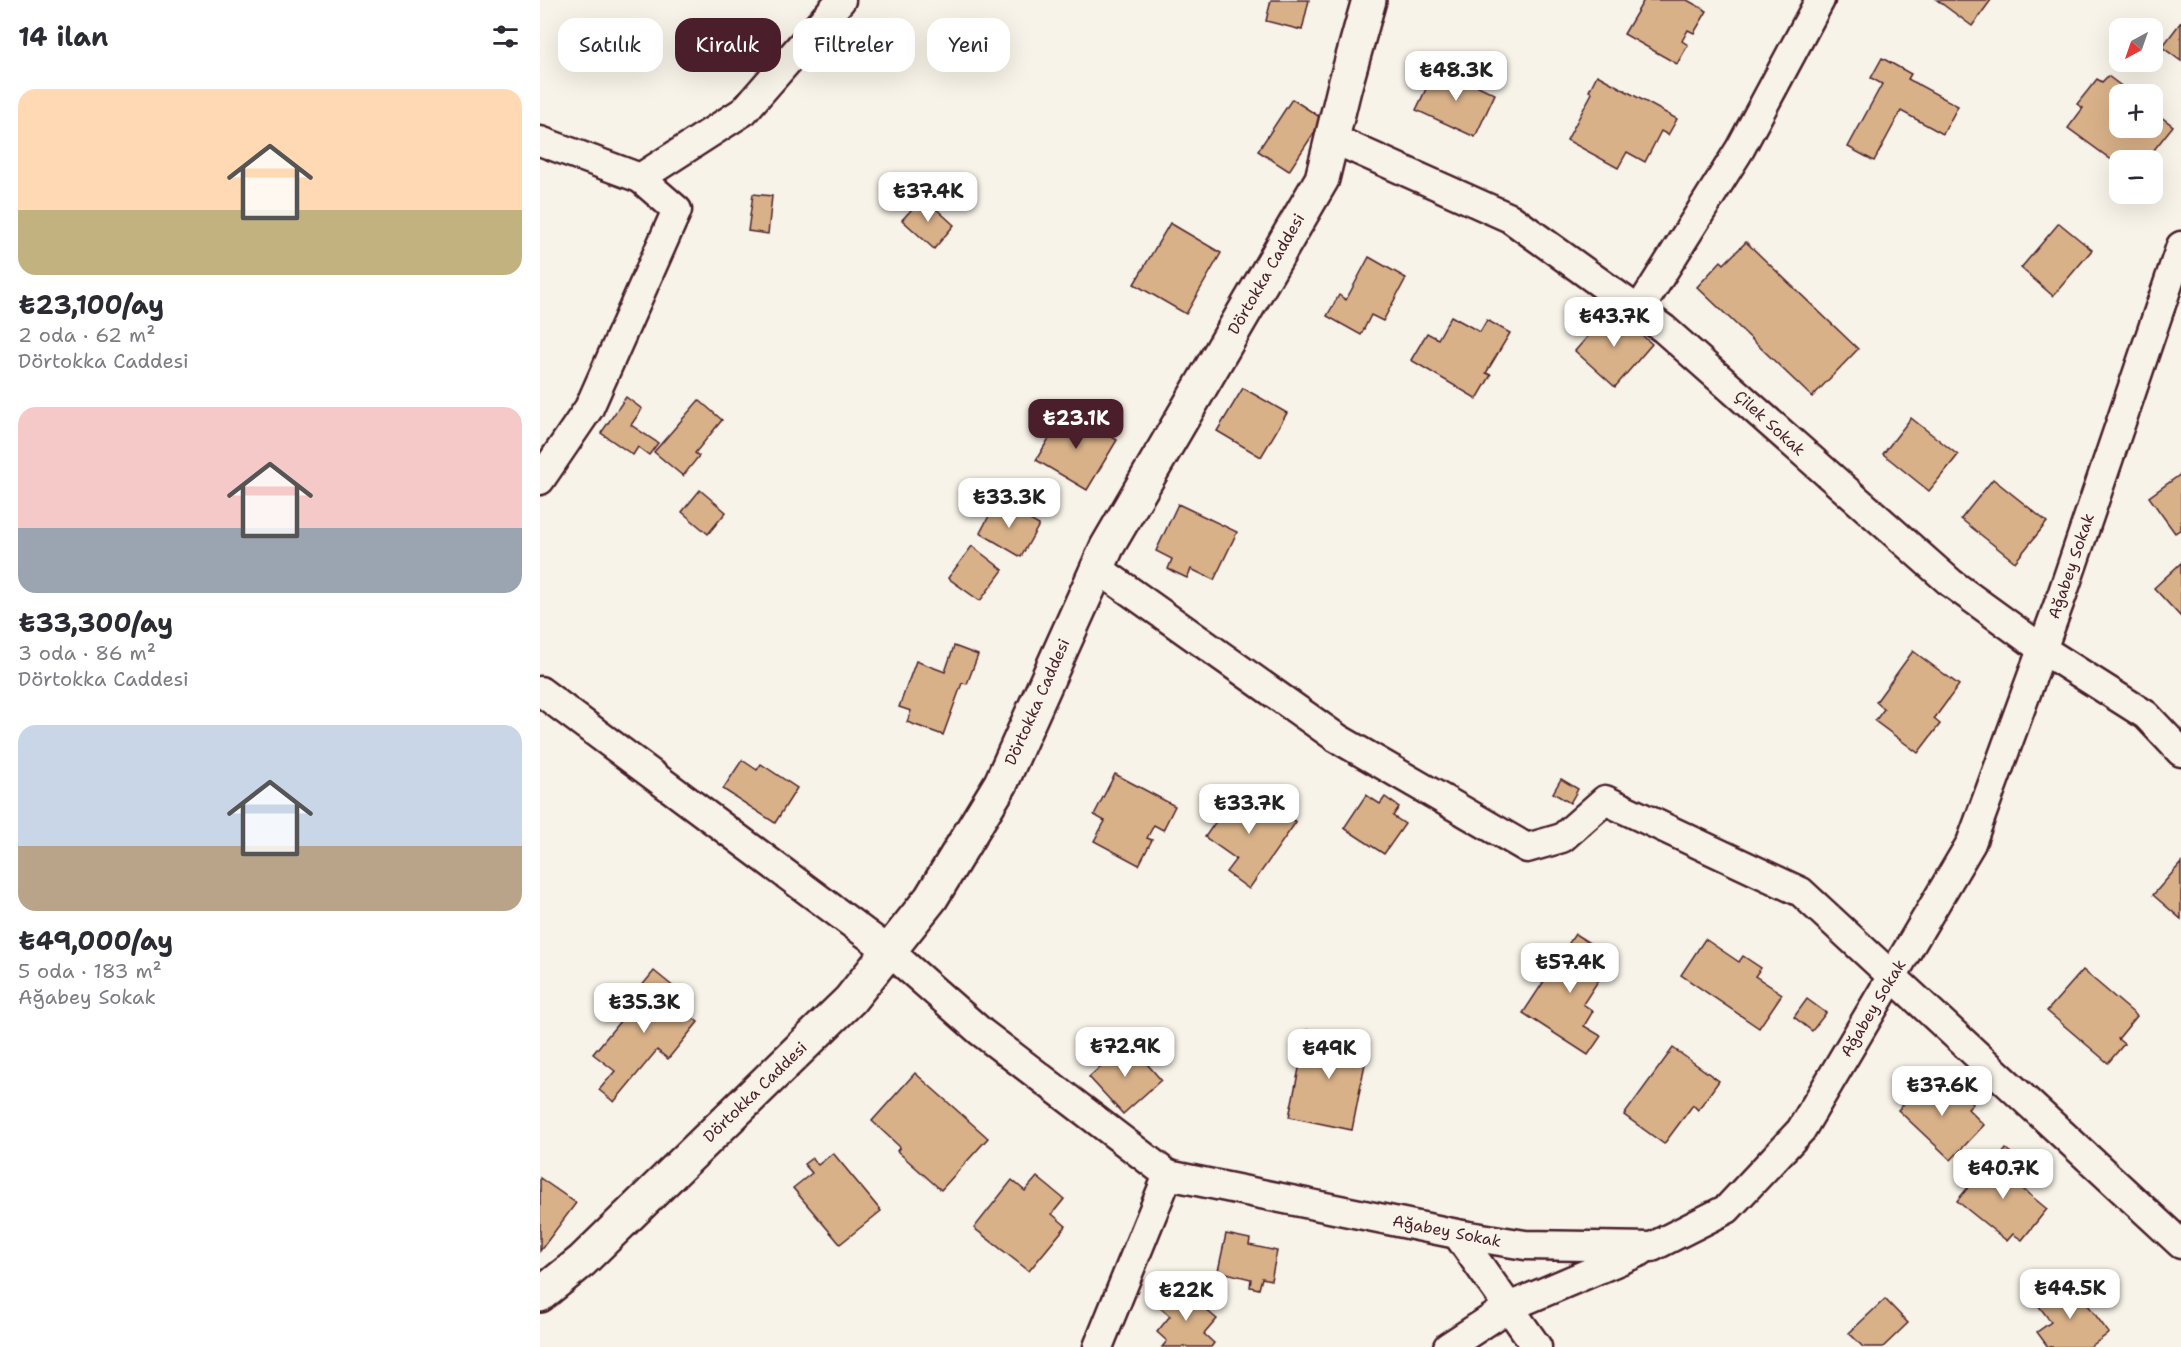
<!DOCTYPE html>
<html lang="tr">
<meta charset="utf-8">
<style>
:root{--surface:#fff;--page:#f2f2f3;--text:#2b2b33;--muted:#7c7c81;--accent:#4a1f2b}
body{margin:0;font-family:"Shantell Sans",sans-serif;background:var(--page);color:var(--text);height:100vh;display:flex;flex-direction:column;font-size:22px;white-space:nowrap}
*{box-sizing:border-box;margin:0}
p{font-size:20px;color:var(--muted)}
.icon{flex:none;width:33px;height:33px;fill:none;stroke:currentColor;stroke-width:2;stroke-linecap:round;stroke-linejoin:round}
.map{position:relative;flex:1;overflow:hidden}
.side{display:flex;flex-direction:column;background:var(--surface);width:540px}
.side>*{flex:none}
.guide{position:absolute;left:18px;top:18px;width:570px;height:54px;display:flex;gap:12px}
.needle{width:39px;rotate:220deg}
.buttons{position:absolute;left:1569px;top:18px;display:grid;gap:12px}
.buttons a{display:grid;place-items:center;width:54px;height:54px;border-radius:12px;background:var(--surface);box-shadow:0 6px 24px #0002;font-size:30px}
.price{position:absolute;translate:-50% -51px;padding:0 14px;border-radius:12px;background:#fff;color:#222;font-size:20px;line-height:39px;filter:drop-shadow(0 2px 3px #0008)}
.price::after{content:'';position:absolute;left:50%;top:36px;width:18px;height:14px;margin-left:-9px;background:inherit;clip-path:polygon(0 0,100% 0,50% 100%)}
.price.selected{background:var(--accent);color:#fff}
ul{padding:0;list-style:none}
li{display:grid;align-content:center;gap:12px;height:318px;padding:0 18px}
li span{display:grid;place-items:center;height:186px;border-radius:18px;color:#555}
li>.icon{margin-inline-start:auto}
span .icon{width:108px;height:108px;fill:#fffc;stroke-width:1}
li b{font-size:26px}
h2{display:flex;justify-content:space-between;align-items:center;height:72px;padding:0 18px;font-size:26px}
.chip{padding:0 21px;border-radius:18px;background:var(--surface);box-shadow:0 6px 24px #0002;font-size:21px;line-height:54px}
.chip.selected{background:var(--accent);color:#fff}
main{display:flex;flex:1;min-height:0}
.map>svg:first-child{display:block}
</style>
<main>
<section class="side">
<h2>14 ilan<svg class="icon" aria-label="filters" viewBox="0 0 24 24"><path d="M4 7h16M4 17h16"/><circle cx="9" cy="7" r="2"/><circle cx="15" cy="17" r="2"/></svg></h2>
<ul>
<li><span style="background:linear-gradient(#ffd9b3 65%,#c2b280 0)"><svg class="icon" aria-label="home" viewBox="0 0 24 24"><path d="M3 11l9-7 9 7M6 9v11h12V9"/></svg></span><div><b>₺23,100/ay</b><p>2 oda · 62 m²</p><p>Dörtokka Caddesi</p></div></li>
<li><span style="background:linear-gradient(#f6c9c9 65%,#9aa5b1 0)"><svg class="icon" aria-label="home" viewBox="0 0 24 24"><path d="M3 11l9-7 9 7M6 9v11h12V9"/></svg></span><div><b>₺33,300/ay</b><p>3 oda · 86 m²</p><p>Dörtokka Caddesi</p></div></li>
<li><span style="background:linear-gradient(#c9d6e8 65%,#b9a48a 0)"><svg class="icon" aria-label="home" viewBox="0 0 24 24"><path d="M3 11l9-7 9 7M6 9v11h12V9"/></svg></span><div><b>₺49,000/ay</b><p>5 oda · 183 m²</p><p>Ağabey Sokak</p></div></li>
</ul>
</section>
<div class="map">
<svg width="1641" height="1347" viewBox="0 0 1641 1347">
<rect width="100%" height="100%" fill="#f7f3e8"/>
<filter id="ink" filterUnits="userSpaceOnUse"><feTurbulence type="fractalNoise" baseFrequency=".0167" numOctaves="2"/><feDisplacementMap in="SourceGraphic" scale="12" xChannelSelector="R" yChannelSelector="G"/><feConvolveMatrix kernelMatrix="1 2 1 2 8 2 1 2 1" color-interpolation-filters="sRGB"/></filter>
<g filter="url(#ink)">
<!-- building -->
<g fill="#d8b189" stroke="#4a1f2b" stroke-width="1.5">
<polygon points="731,0 769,0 762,30 726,21"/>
<polygon points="1104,0 1147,0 1167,11 1154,33 1148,30 1142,41 1148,45 1137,64 1084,34"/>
<polygon points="1397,0 1451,0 1432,26"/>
<polygon points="1641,22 1641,61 1622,47"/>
<polygon points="1342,58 1371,74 1368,79 1418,106 1403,134 1361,111 1334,161 1308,147 1342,84 1331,78"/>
<polygon points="897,66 955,94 935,137 876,110"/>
<polygon points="1057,75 1137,119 1128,135 1121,131 1105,162 1087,152 1078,168 1027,140 1052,93 1049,91"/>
<polygon points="1568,76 1592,94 1580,94 1580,128 1612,128 1612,110 1633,126 1606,160 1580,160 1580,166 1528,128 1543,108 1537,104 1557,79 1562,82"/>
<polygon points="752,99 783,119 749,171 718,151"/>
<polygon points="213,194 232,196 228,234 208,231"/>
<polygon points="383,197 414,225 394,249 362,220"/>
<polygon points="630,223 681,253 646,314 594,284"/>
<polygon points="1519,223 1552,250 1513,296 1481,268"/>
<polygon points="1206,242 1318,349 1272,397 1157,287 1181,261 1184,264"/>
<polygon points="829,257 866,278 843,321 831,315 821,335 787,316 799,295 806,300"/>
<polygon points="1072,309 1112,344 1075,387 1035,351"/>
<polygon points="911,316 940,332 947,320 970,333 946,373 951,375 937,399 871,360 887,333 898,339"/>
<polygon points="703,388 747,413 721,457 677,431"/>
<polygon points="86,397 102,409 91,425 118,443 109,455 98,447 93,455 61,433"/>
<polygon points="159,400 182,420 155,453 159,456 143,476 114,452"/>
<polygon points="526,410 577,440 547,490 496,460"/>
<polygon points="1371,418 1418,455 1389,491 1343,454"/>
<polygon points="1641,474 1641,529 1635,533 1609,497"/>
<polygon points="1453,479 1507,522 1475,562 1421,519"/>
<polygon points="160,490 186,512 168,534 142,512"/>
<polygon points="457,501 499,525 481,557 440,533"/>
<polygon points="638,504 697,532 674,580 651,569 647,578 628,569 632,559 616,551"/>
<polygon points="432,546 463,570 440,601 408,578"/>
<polygon points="1641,563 1641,617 1614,588"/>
<polygon points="414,646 438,655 427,684 422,683 403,735 367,722 371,711 359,707 376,661 405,672"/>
<polygon points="1373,651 1419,685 1394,719 1400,724 1378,753 1335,721 1344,709 1336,702"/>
<polygon points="202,760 217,770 221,764 257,788 235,823 183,789"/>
<polygon points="575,774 635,806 623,830 614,825 607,838 612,840 599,865 554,841 565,821 554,815"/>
<polygon points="1021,779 1038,789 1030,803 1013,793"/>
<polygon points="701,785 716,796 711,803 725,812 730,804 756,822 709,889 686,872 696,859 665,837"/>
<polygon points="826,795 840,804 845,797 859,807 853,816 865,824 844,854 804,828"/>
<polygon points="1641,863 1641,919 1613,895"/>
<polygon points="1035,934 1073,958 1043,1004 1053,1011 1044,1026 1061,1036 1048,1055 983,1013"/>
<polygon points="1165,939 1199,962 1203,956 1221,968 1215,976 1242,994 1219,1028 1141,975"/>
<polygon points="1543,970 1597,1016 1578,1039 1584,1044 1568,1063 1507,1011"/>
<polygon points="114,971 135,988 127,997 158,1022 128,1059 117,1050 74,1102 59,1090 75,1071 53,1054 95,1003 91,999"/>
<polygon points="1267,999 1286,1013 1272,1031 1254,1017"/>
<polygon points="767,1030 829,1043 812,1130 749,1117"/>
<polygon points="588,1042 621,1080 583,1114 549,1077"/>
<polygon points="1133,1048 1179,1081 1158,1110 1153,1105 1124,1144 1084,1115"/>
<polygon points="375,1073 448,1138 401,1190 357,1151 360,1147 332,1121"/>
<polygon points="1390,1078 1406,1093 1414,1085 1433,1104 1428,1109 1444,1125 1411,1160 1358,1110"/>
<polygon points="1466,1149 1486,1165 1473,1181 1507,1209 1482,1240 1473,1234 1467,1241 1417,1201 1439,1174 1444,1177"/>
<polygon points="293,1153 341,1211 300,1244 253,1188 272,1173 264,1164 272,1158 278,1165"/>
<polygon points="497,1177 524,1199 512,1214 526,1226 489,1271 434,1228 472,1180 485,1191"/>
<polygon points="0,1178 36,1203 0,1251"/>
<polygon points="686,1234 710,1239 709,1245 737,1251 731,1280 722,1278 719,1289 710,1287 711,1279 678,1271"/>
<polygon points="1530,1281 1569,1333 1550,1347 1508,1347 1497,1332 1511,1322 1498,1305"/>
<polygon points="638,1286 677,1319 664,1334 674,1343 671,1347 622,1347 627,1341 617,1332 630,1316 619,1307"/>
<polygon points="1345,1299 1368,1323 1343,1347 1323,1347 1309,1333"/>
</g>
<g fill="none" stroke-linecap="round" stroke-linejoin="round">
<!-- minor casing -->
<g stroke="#4a1f2b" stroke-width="33">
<g id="minor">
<polyline points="791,138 970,218 1124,329 1411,583 1502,649 1606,715 1641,752"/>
<polyline points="0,141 100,178 204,111 301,0"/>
<polyline points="1099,310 1200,149 1280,0"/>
<polyline points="0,480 49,408 137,210 100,178"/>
<polyline points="557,568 797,738 987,848 1022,838 1065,800 1261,892 1641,1244"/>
<polyline points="0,691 349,951 441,1032 628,1175 558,1347"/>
<polyline points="628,1175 917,1234 985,1245 1112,1247 1187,1209 1261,1130 1431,843 1522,595 1641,246"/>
<polyline points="917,1234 997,1347"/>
<polyline points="908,1347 969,1307 1101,1251"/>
</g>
</g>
<!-- tertiary casing -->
<g stroke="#4a1f2b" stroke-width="38">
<polyline id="tertiary" points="0,1295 42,1261 310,1000 391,898 461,783 567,547 782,179 804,89 829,0"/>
</g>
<!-- minor -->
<use href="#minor" stroke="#f7f3e8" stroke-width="28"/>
<!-- tertiary -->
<use href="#tertiary" stroke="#f7f3e8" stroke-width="33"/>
</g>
</g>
<g text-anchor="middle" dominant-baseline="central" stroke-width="4.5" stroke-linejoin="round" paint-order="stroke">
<!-- street labels -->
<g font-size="16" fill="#4a1f2b" stroke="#f7f3e8">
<text transform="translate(726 274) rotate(-60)">Dörtokka Caddesi</text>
<text transform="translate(1230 423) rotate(42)">Çilek Sokak</text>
<text transform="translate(1531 566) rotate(-71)">Ağabey Sokak</text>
<text transform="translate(497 702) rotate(-66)">Dörtokka Caddesi</text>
<text transform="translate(1333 1008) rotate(-59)">Ağabey Sokak</text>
<text transform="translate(215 1092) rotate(-44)">Dörtokka Caddesi</text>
<text transform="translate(907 1231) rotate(11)">Ağabey Sokak</text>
</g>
</g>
</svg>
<div class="buttons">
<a><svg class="needle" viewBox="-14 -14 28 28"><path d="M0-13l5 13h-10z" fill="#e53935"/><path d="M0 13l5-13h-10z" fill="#7c7c81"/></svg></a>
<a>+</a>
<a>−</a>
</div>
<b class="price" style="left:916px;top:102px">₺48.3K</b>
<b class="price" style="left:388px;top:223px">₺37.4K</b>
<b class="price" style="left:1074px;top:348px">₺43.7K</b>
<b class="price selected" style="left:536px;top:450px">₺23.1K</b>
<b class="price" style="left:469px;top:529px">₺33.3K</b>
<b class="price" style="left:709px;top:835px">₺33.7K</b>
<b class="price" style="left:1030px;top:994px">₺57.4K</b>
<b class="price" style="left:104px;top:1034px">₺35.3K</b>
<b class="price" style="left:585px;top:1078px">₺72.9K</b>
<b class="price" style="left:789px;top:1080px">₺49K</b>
<b class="price" style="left:1402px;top:1117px">₺37.6K</b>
<b class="price" style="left:1463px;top:1200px">₺40.7K</b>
<b class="price" style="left:1530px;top:1320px">₺44.5K</b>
<b class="price" style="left:646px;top:1322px">₺22K</b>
<div class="guide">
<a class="chip">Satılık</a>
<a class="chip selected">Kiralık</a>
<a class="chip">Filtreler</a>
<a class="chip">Yeni</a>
</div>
</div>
</main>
